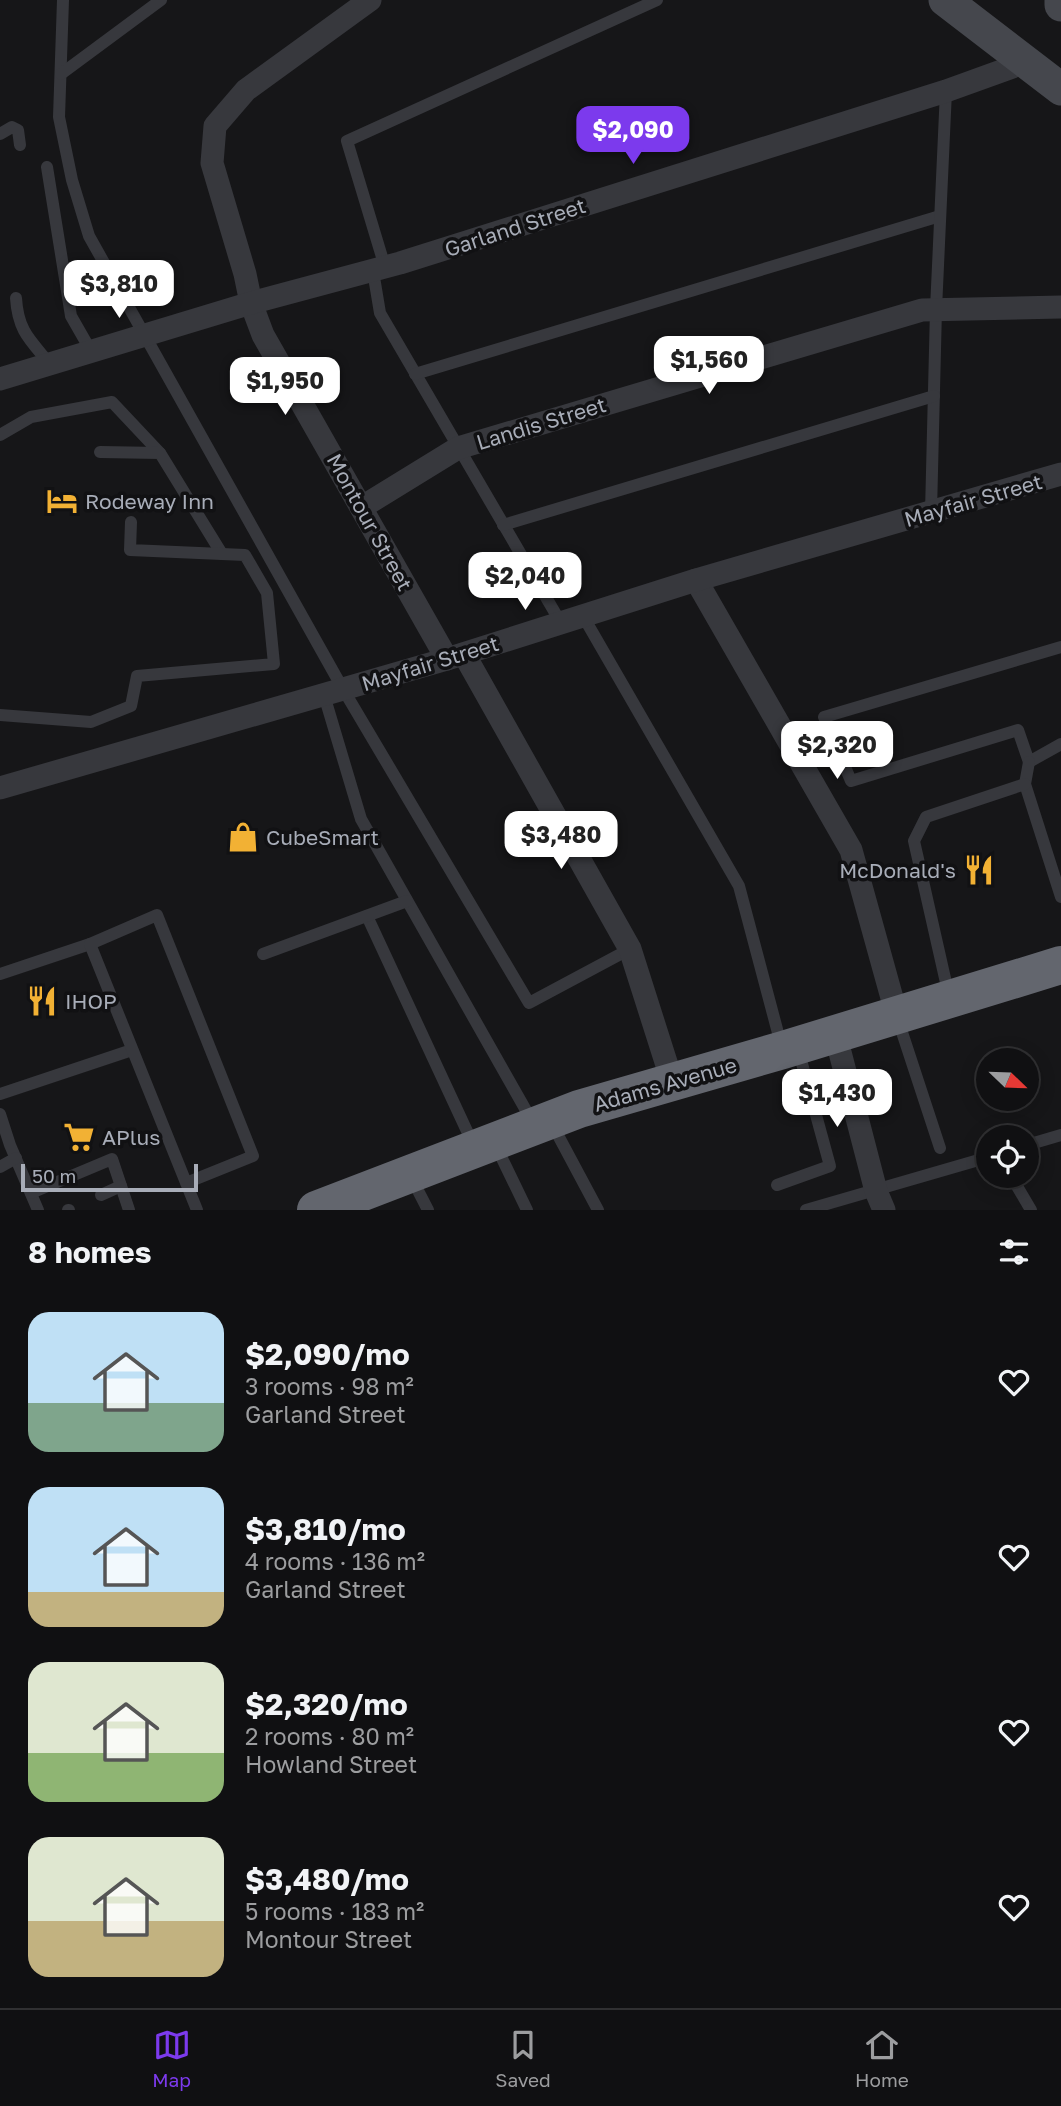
<!DOCTYPE html>
<meta charset="utf-8">
<style>
:root{--surface:#101012;--page:#1e1e20;--text:#f1f3f6;--muted:#9c9d9f;--line:#303032;--accent:#7c3aed}
body{margin:0;font-family:"Golos Text",sans-serif;background:var(--page);color:var(--text);height:100vh;display:flex;flex-direction:column;font-size:26px;white-space:nowrap}
*{box-sizing:border-box;margin:0}
p{font-size:23px;color:var(--muted)}
.icon{flex:none;width:38px;height:38px;fill:none;stroke:currentColor;stroke-width:2;stroke-linecap:round;stroke-linejoin:round}
.map{position:relative;height:1210px;overflow:hidden}
.side{display:flex;flex-direction:column;background:var(--surface);flex:1}
.side>*{flex:none}
.needle{width:46px;rotate:113deg}
.buttons{position:absolute;left:976px;top:1048px;display:grid;gap:14px}
.buttons a{display:grid;place-items:center;width:63px;height:63px;border-radius:50%;background:var(--surface);box-shadow:0 4px 18px #0003,0 0 0 2px var(--line);font-size:35px}
.scale{position:absolute;left:21px;bottom:18px;width:177px;box-sizing:border-box;padding-left:7px;border:4px solid #a8adb8;border-top:0;font-size:19px;line-height:24px;white-space:nowrap;color:#a8adb8;-webkit-text-stroke:5px #111113;paint-order:stroke}
.price{position:absolute;translate:-50% -60px;padding:0 16px;border-radius:14px;background:#fff;color:#222;font-size:23px;line-height:46px;filter:drop-shadow(0 2px 4px #0008)}
.price::after{content:'';position:absolute;left:50%;top:42px;width:21px;height:16px;margin-left:-10px;background:inherit;clip-path:polygon(0 0,100% 0,50% 100%)}
.price.active{background:var(--accent);color:#fff}
ul{padding:0;list-style:none}
li{display:flex;align-items:center;gap:21px;height:175px;padding:0 28px}
li span{display:grid;place-items:center;flex:none;width:196px;height:140px;border-radius:21px;color:#555}
li>.icon{margin-inline-start:auto}
span .icon{width:84px;height:84px;fill:#fffc;stroke-width:1}
li b{font-size:30px}
h2{display:flex;justify-content:space-between;align-items:center;height:84px;padding:0 28px;font-size:30px}
.tabs{display:flex;justify-content:space-around;align-items:center;height:98px;border-top:2px solid var(--line);background:var(--surface);font-size:19px;color:var(--muted)}
.tabs a{display:grid;justify-items:center;gap:4px}
.tabs .active{color:var(--accent)}
.map>svg:first-child{display:block}
</style>
<div class="map">
<svg width="1061" height="1210" viewBox="0 0 1061 1210">
<rect width="100%" height="100%" fill="#161618"/>
<g fill="none" stroke-linecap="round" stroke-linejoin="round">
<!-- lane -->
<g stroke="#37383d" stroke-width="12">
<polyline points="63,0 59,117 72,180 89,236 343,689 529,1003 630,949"/>
<polyline points="61,74 161,0"/>
<polyline points="0,134 12,127 18,130 20,145"/>
<polyline points="47,167 71,316 91,351"/>
<polyline points="385,267 347,141 657,0"/>
<polyline points="373,271 380,313 561,623"/>
<path d="M16 298C18 331 30 340 50 364"/>
<polyline points="415,374 940,216"/>
<polyline points="0,435 31,417 112,402 160,453"/>
<polyline points="100,452 160,453 222,554"/>
<polyline points="931,512 936,309 946,91"/>
<polyline points="503,525 934,396"/>
<polyline points="583,616 739,886 782,1048"/>
<polyline points="1061,647 824,717 851,781 1018,730 1029,762 1061,744"/>
<polyline points="324,695 361,819 532,1121"/>
<polyline points="0,715 91,722 131,706 137,676 274,664 267,593 245,555 130,550 131,522"/>
<polyline points="1029,762 1025,784 1061,897"/>
<polyline points="367,916 473,1144"/>
<polyline points="263,954 407,901"/>
<polyline points="0,974 90,944"/>
<polyline points="949,996 914,841 926,817 1025,784"/>
<polyline points="898,1020 940,1148"/>
<polyline points="0,1094 132,1050"/>
<polyline points="0,1114 10,1145 38,1210"/>
<polyline points="552,1124 598,1210"/>
<polyline points="495,1144 527,1210"/>
<polyline points="1027,1145 1061,1135"/>
<polyline points="0,1167 16,1158"/>
<polyline points="1011,1176 1031,1210"/>
<polyline points="411,1177 428,1210"/>
<path d="M186 1183 253 1156 157 915 90 944C126 1033 161 1121 197 1210"/>
<polyline points="777,1185 830,1166 798,1049"/>
<polyline points="31,1193 112,1159 129,1210"/>
<polyline points="101,1195 121,1186"/>
<polyline points="68,1210 69,1210"/>
<polyline points="806,1210 989,1157"/>
</g>
<!-- street -->
<g stroke="#37383d" stroke-width="23">
<polyline points="370,0 246,90 215,126 212,163 245,274 251,303 263,335 447,659"/>
<polyline points="0,379 251,303 400,263 946,91 1026,62"/>
<polyline points="362,507 458,448 922,310 1061,307"/>
<polyline points="696,580 851,850 897,1016"/>
<polyline points="464,654 630,949 672,1081"/>
<polyline points="0,788 447,659 696,580 1061,474"/>
<polyline points="835,1033 876,1191 884,1210"/>
</g>
<!-- secondary -->
<g stroke="#45474d" stroke-width="33">
<polyline points="945,0 1061,89"/>
<polyline points="1061,0 1061,5"/>
</g>
<!-- highway -->
<polyline stroke="#63666e" stroke-width="38" points="316,1210 579,1109 783,1050 1061,965"/>
</g>
<!-- icons -->
<defs>
<g id="hotel-bare" transform="scale(2.415)"><path d="M-6-4.5h1.5V1H6V5H4.5V3h-9V5H-6ZM-4 0a1.8 1.8 0 1 1 3.6 0ZM.5 0V-2.5h3Q6-2.5 6 0Z" fill="#f2b134" stroke="#111113" stroke-width="2.5" paint-order="stroke"/></g>
<g id="shop-bare" transform="scale(2.415)"><path d="M-5-2.5h2.3a2.7 3.5 0 0 1 5.4 0H5L5.5 6h-11ZM-1.5-2.5h3a1.5 2.3 0 0 0-3 0Z" fill="#f2b134" stroke="#111113" stroke-width="2.5" paint-order="stroke"/></g>
<g id="restaurant-bare" transform="scale(2.415)"><path d="M-5-6h1v4h1v-4h1v4h1v-4h1v5L-1.5 .5V6h-2V.5L-5-1ZM5-6V6H3V1.5H1.5Q1.5-4 5-6Z" fill="#f2b134" stroke="#111113" stroke-width="2.5" paint-order="stroke"/></g>
<g id="supermarket-bare" transform="scale(2.415)"><path d="M-6-5.5h2.5l.6 2H6L4.5 2H-2.5L-4.4-4H-6ZM-1.5 3.2a1.3 1.3 0 1 0 .1 0ZM3 3.2a1.3 1.3 0 1 0 .1 0Z" fill="#f2b134" stroke="#111113" stroke-width="2.5" paint-order="stroke"/></g>
</defs>
<g fill-rule="evenodd">
<use href="#hotel-bare" x="62" y="501"/>
<use href="#shop-bare" x="243" y="837"/>
<use href="#restaurant-bare" x="979" y="870"/>
<use href="#restaurant-bare" x="42" y="1001"/>
<use href="#supermarket-bare" x="79" y="1137"/>
</g>
<g text-anchor="middle" dominant-baseline="central" stroke-width="7" stroke-linejoin="round" paint-order="stroke">
<!-- street labels -->
<g font-size="21" fill="#a8adb8" stroke="#111113">
<text transform="translate(515 227) rotate(-18)">Garland Street</text>
<text transform="translate(541 423) rotate(-17)">Landis Street</text>
<text transform="translate(973 500) rotate(-16)">Mayfair Street</text>
<text transform="translate(370 522) rotate(61)">Montour Street</text>
<text transform="translate(430 663) rotate(-17)">Mayfair Street</text>
<text transform="translate(665 1084) rotate(-16)">Adams Avenue</text>
</g>
<!-- poi labels -->
<g font-size="21" fill="#a8adb8" stroke="#111113" text-anchor="start">
<text x="85" y="501">Rodeway Inn</text>
<text x="266" y="837">CubeSmart</text>
<text x="956" y="870" text-anchor="end">McDonald's</text>
<text x="65" y="1001">IHOP</text>
<text x="102" y="1137">APlus</text>
</g>
</g>
</svg>
<div class="buttons">
<a><svg class="needle" viewBox="-14 -14 28 28"><path d="M0-13l5 13h-10z" fill="#e53935"/><path d="M0 13l5-13h-10z" fill="#9c9d9f"/></svg></a>
<a><svg class="icon" aria-label="locate" viewBox="0 0 24 24"><circle cx="12" cy="12" r="6"/><path d="M12 2v4M12 18v4M2 12h4M18 12h4"/></svg></a>
</div>
<div class="scale">50 m</div>
<b class="price active" style="left:633px;top:166px">$2,090</b>
<b class="price" style="left:119px;top:320px">$3,810</b>
<b class="price" style="left:709px;top:396px">$1,560</b>
<b class="price" style="left:285px;top:417px">$1,950</b>
<b class="price" style="left:525px;top:612px">$2,040</b>
<b class="price" style="left:837px;top:781px">$2,320</b>
<b class="price" style="left:561px;top:871px">$3,480</b>
<b class="price" style="left:837px;top:1129px">$1,430</b>
</div>
<section class="side">
<h2>8 homes<svg class="icon" aria-label="filters" viewBox="0 0 24 24"><path d="M4 7h16M4 17h16"/><circle cx="9" cy="7" r="2"/><circle cx="15" cy="17" r="2"/></svg></h2>
<ul>
<li><span style="background:linear-gradient(#bfe0f5 65%,#7fa58c 0)"><svg class="icon" aria-label="home" viewBox="0 0 24 24"><path d="M3 11l9-7 9 7M6 9v11h12V9"/></svg></span><div><b>$2,090/mo</b><p>3 rooms · 98 m²</p><p>Garland Street</p></div><svg class="icon" aria-label="heart" viewBox="0 0 24 24"><path d="M12 20l-8-8c-3-5 5-10 8-4 3-6 11-1 8 4z"/></svg></li>
<li><span style="background:linear-gradient(#bfe0f5 75%,#c2b280 0)"><svg class="icon" aria-label="home" viewBox="0 0 24 24"><path d="M3 11l9-7 9 7M6 9v11h12V9"/></svg></span><div><b>$3,810/mo</b><p>4 rooms · 136 m²</p><p>Garland Street</p></div><svg class="icon" aria-label="heart" viewBox="0 0 24 24"><path d="M12 20l-8-8c-3-5 5-10 8-4 3-6 11-1 8 4z"/></svg></li>
<li><span style="background:linear-gradient(#dfe7d0 65%,#8fb573 0)"><svg class="icon" aria-label="home" viewBox="0 0 24 24"><path d="M3 11l9-7 9 7M6 9v11h12V9"/></svg></span><div><b>$2,320/mo</b><p>2 rooms · 80 m²</p><p>Howland Street</p></div><svg class="icon" aria-label="heart" viewBox="0 0 24 24"><path d="M12 20l-8-8c-3-5 5-10 8-4 3-6 11-1 8 4z"/></svg></li>
<li><span style="background:linear-gradient(#dfe7d0 60%,#c2b280 0)"><svg class="icon" aria-label="home" viewBox="0 0 24 24"><path d="M3 11l9-7 9 7M6 9v11h12V9"/></svg></span><div><b>$3,480/mo</b><p>5 rooms · 183 m²</p><p>Montour Street</p></div><svg class="icon" aria-label="heart" viewBox="0 0 24 24"><path d="M12 20l-8-8c-3-5 5-10 8-4 3-6 11-1 8 4z"/></svg></li>
</ul>
</section>
<nav class="tabs">
<a class="active"><svg class="icon" aria-label="map" viewBox="0 0 24 24"><path d="M3 6l6-2 6 2 6-2v14l-6 2-6-2-6 2zM9 4v14M15 6v14"/></svg>Map</a>
<a><svg class="icon" aria-label="saved" viewBox="0 0 24 24"><path d="M7 4h10v16l-5-4-5 4z"/></svg>Saved</a>
<a><svg class="icon" aria-label="home" viewBox="0 0 24 24"><path d="M3 11l9-7 9 7M6 9v11h12V9"/></svg>Home</a>
</nav>
